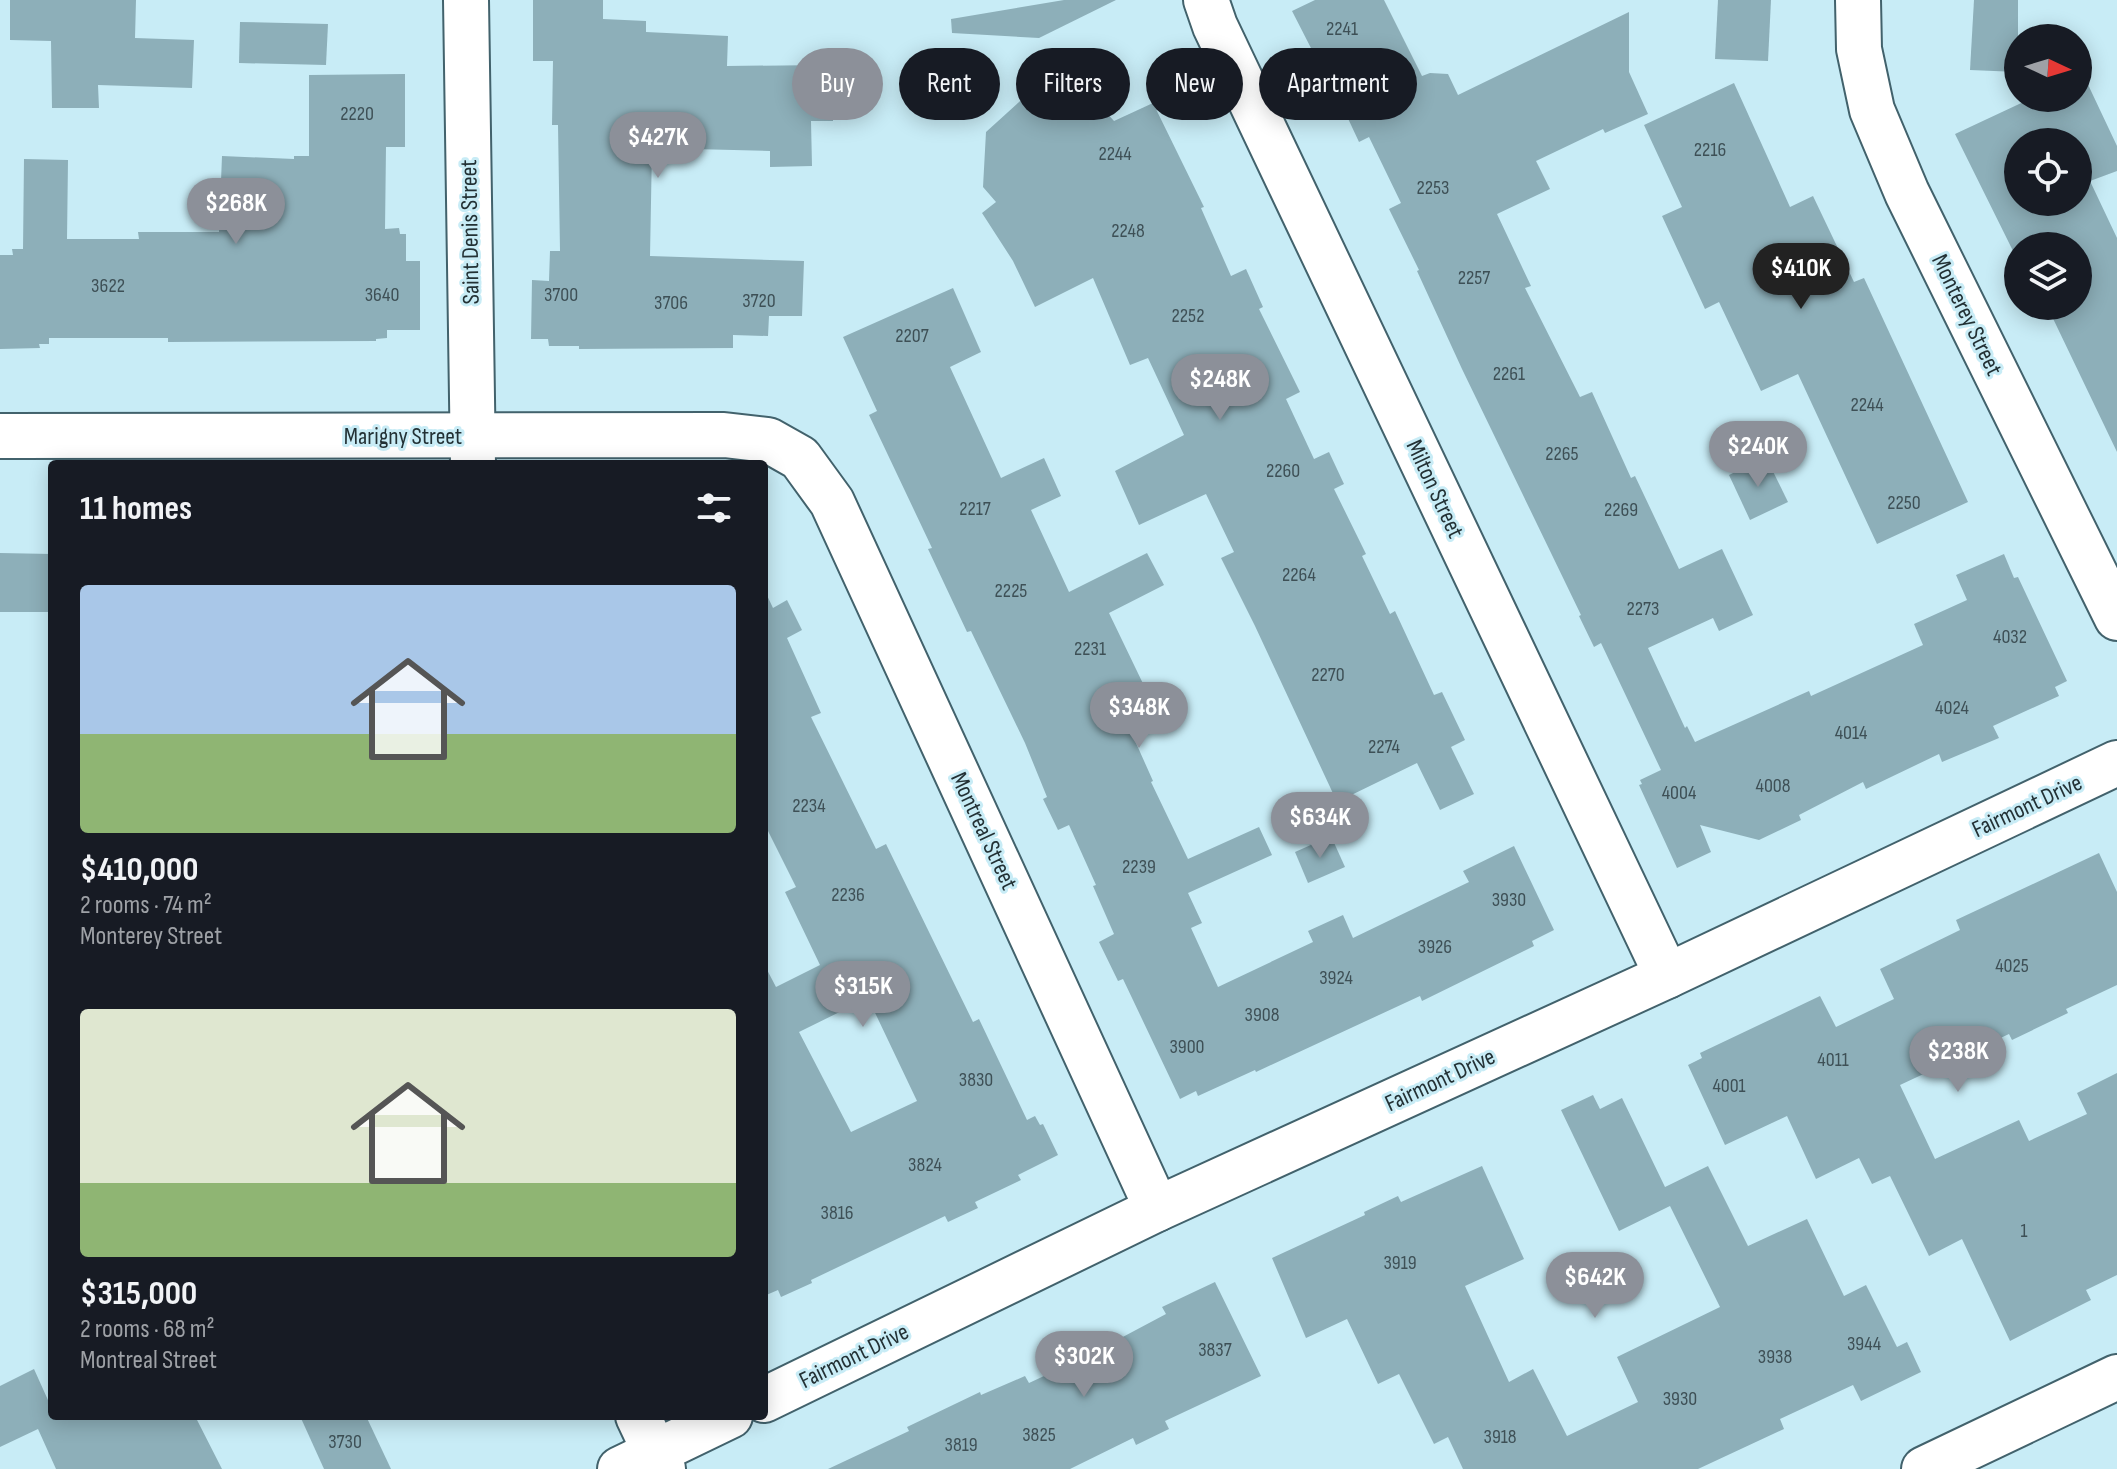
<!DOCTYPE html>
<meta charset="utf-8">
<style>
:root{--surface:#171b24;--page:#20242c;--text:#f1f3f6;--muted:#9ea1a6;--accent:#8c9099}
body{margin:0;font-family:"Sofia Sans Condensed",sans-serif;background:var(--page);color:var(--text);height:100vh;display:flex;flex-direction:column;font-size:30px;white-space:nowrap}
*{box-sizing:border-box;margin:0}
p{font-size:26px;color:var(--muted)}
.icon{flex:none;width:44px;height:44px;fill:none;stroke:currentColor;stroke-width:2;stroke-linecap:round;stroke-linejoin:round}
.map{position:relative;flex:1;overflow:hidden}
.side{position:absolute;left:48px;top:460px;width:720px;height:960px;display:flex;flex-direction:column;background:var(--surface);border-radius:8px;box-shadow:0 4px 20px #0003}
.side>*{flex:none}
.top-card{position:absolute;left:792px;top:48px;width:760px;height:72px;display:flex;gap:16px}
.needle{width:52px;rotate:94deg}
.tools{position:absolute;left:2004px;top:24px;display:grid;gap:16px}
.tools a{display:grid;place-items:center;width:88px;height:88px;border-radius:50%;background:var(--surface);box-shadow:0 4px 20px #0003;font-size:40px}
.price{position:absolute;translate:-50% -68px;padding:0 18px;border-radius:28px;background:var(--accent);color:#fff;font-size:26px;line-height:52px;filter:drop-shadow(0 2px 4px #0008)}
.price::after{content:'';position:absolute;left:50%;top:48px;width:24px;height:18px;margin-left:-12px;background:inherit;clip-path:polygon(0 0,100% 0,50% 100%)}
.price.current{background:#222;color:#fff}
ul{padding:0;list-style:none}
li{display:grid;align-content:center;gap:16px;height:424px;padding:0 32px}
li span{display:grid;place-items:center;height:248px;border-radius:8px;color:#555}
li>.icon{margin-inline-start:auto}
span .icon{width:144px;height:144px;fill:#fffc;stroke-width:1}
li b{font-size:34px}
h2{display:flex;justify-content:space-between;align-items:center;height:96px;padding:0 32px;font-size:34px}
.tag{padding:0 28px;border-radius:36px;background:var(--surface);box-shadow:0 4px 20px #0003;font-size:28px;line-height:72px}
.tag.current{background:var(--accent);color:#fff}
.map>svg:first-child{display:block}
</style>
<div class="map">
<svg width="2117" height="1469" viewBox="0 0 2117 1469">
<rect width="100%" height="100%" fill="#c8ecf6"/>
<!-- building -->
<g fill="#8dafb9" fill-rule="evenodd">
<polygon points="10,0 136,0 135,38 194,40 192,88 98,85 99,108 52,108 51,41 10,40"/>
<polygon points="533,0 603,0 603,19 646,21 646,32 728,36 727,66 824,65 824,83 832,83 833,121 811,121 812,166 770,167 770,151 652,148 650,256 804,261 802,316 769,316 768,336 733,335 733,348 579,349 579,346 549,346 548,339 531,339 532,280 549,281 550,251 560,251 558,125 552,125 553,61 533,61"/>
<polygon points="1064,0 1116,0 1039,38 952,33 951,19"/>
<polygon points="1315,0 1384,0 1422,76 1430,73 1448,74 1458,95 1629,12 1629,72 1648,114 1605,133 1603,129 1536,161 1550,189 1497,214 1531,286 1525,288 1580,397 1592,392 1631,478 1635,476 1679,569 1722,549 1753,615 1719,631 1713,618 1648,648 1685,728 1687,726 1695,742 1809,691 1811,696 1923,645 1914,624 1967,600 1956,575 2004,554 2014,578 2018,577 2067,681 2055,687 2059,696 1993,726 1999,738 1942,762 1939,754 1866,789 1863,782 1799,815 1801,820 1759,840 1700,825 1711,852 1677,868 1639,785 1642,784 1640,780 1661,770 1601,643 1594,647 1579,616 1581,615 1462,369 1417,271 1419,270 1389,209 1401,203 1369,137 1359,142 1316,50 1313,52 1292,11"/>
<polygon points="1718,0 1771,0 1768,61 1715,59"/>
<polygon points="1974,0 2018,0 2018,72 1970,70"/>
<polygon points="240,22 328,24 326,65 239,63"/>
<polygon points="1062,63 1114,121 1153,103 1204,207 1201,208 1231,276 1246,269 1263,307 1259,309 1300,392 1286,399 1314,459 1329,452 1344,484 1334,489 1366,554 1362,556 1390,614 1395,611 1434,695 1442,692 1465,740 1451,747 1474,794 1440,810 1417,763 1337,802 1255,626 1221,558 1234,552 1206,494 1139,525 1115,471 1184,435 1148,358 1130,365 1093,278 1035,307 1013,261 982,213 996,202 983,187 986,132"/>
<polygon points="405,74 405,147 386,147 385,229 399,228 400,234 406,234 406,261 420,261 420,330 387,330 387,338 376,339 376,341 168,342 168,338 49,338 49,344 39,344 40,348 0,349 0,255 13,255 12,249 23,249 24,159 68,160 67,239 139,239 138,232 219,232 222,156 294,159 294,156 309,156 309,75"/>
<path d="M2083 74 2117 146V171L2090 181 2117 238V452L2047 306H2078V246L2018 245V261L1955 134 2032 98H2078V76ZM2018 142H2078V202H2018Z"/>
<polygon points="1734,83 1790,207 1813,196 1854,282 1864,278 1968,502 1877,544 1798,374 1761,391 1719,302 1705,309 1662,216 1682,207 1644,125"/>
<polygon points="953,288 981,352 950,367 1001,478 1044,458 1061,496 1031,510 1069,592 1147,553 1164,585 1109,613 1161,721 1132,734 1153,781 1151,782 1188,859 1259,827 1272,855 1188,893 1202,923 1191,928 1218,987 1313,942 1308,931 1343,915 1353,938 1469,882 1463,871 1514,846 1554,930 1532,941 1534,946 1422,1001 1420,996 1256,1072 1255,1070 1198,1096 1196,1091 1180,1099 1123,979 1118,981 1099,942 1114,934 1093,886 1096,885 1069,825 1058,830 1043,799 1047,797 1025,743 971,631 967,632 928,549 932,548 869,415 877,411 843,337"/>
<polygon points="1766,457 1788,502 1750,520 1729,475"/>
<polygon points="0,553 52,554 52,612 0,612"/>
<path d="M764 589 773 608 787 600 802 630 787 638 821 713 811 717 876 849 886 844 973 1022 979 1019 1027 1120 1035 1116 1040 1125 1043 1124 1058 1155 1018 1175 1021 1180 975 1202 978 1208 948 1222 945 1216 811 1280 812 1283 781 1297 778 1290 764 1296V964L776 987 820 965 785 892 796 887 764 823ZM868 998 917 1101 851 1132 799 1032Z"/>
<polygon points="1331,836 1345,867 1308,883 1295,852"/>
<polygon points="2099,853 2117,892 2117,985 2066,1009 2068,1013 2012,1040 2009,1034 1900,1085 1935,1159 2019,1120 2029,1141 2087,1114 2077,1093 2117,1073 2117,1275 2086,1290 2091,1300 2010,1341 1962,1239 1929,1256 1890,1176 1872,1184 1859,1158 1816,1179 1787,1116 1725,1145 1688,1065 1702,1058 1700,1053 1820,996 1836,1027 1894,999 1880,969 1960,930 1956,920"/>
<polygon points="1593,1095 1600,1109 1622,1098 1665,1187 1708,1166 1748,1246 1807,1219 1844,1296 1866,1285 1897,1347 1907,1342 1921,1372 1861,1401 1853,1385 1780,1419 1784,1429 1698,1469 1463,1469 1448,1437 1434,1444 1399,1374 1378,1384 1347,1319 1306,1338 1272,1258 1365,1215 1364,1212 1398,1196 1401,1202 1482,1166 1524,1259 1465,1286 1509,1382 1533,1369 1567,1436 1638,1402 1617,1357 1720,1307 1670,1206 1619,1231 1561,1110"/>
<polygon points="1215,1282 1261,1376 1165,1421 1169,1429 1136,1445 1133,1438 1070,1469 828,1469 909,1431 907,1427 980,1392 981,1395 1025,1376 1029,1383 1087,1356 1166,1314 1162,1307"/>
<polygon points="34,1369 52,1409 52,1416 195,1416 222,1469 56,1469 38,1429 0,1447 0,1386"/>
<polygon points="300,1416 366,1416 391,1469 324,1469"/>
</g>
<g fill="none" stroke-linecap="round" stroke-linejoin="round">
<!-- street casing -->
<g stroke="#42626c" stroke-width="48">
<g id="street">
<polyline points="466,0 473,464"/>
<polyline points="1206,0 1215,26 1667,976"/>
<polyline points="1858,0 1859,49 1872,110 1907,193 2117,618"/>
<polyline points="0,436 724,435 768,440 800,458 832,502 1157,1209"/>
<polyline points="764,1400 1157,1209 1667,976 2117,763"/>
<polyline points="638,1416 663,1469"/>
<polyline points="620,1469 730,1416"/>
<polyline points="1924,1469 2117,1377"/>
</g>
</g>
<!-- street -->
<use href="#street" stroke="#fff" stroke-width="44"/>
</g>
<g text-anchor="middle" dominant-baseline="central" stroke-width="6" stroke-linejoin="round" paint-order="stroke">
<!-- number labels -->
<g font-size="20" fill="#3e5056">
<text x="1342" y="29">2241</text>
<text x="357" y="114">2220</text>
<text x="1710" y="150">2216</text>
<text x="1115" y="154">2244</text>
<text x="1433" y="188">2253</text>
<text x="1128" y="231">2248</text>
<text x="1474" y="278">2257</text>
<text x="108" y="286">3622</text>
<text x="382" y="295">3640</text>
<text x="561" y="295">3700</text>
<text x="759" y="301">3720</text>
<text x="671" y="303">3706</text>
<text x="1188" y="316">2252</text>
<text x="912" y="336">2207</text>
<text x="1509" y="374">2261</text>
<text x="1867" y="405">2244</text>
<text x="1562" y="454">2265</text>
<text x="1283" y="471">2260</text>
<text x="1904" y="503">2250</text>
<text x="975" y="509">2217</text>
<text x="1621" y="510">2269</text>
<text x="1299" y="575">2264</text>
<text x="1011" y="591">2225</text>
<text x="1643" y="609">2273</text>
<text x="2010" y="637">4032</text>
<text x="1090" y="649">2231</text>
<text x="1328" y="675">2270</text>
<text x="1952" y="708">4024</text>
<text x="1851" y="733">4014</text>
<text x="1384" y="747">2274</text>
<text x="1773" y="786">4008</text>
<text x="1679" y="793">4004</text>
<text x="809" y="806">2234</text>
<text x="1139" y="867">2239</text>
<text x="848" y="895">2236</text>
<text x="1509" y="900">3930</text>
<text x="1435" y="947">3926</text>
<text x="2012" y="966">4025</text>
<text x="1336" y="978">3924</text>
<text x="1262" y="1015">3908</text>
<text x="1187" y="1047">3900</text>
<text x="1833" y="1060">4011</text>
<text x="976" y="1080">3830</text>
<text x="1729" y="1086">4001</text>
<text x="925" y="1165">3824</text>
<text x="837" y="1213">3816</text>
<text x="2024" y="1231">1</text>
<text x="1400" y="1263">3919</text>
<text x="1864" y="1344">3944</text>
<text x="1215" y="1350">3837</text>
<text x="1775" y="1357">3938</text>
<text x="1680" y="1399">3930</text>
<text x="1039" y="1435">3825</text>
<text x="1500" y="1437">3918</text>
<text x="345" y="1442">3730</text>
<text x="961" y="1445">3819</text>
</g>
<!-- street labels -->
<g font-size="24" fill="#233135" stroke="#c8ecf6">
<text transform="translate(470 232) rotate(-91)">Saint Denis Street</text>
<text transform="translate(1967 315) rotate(64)">Monterey Street</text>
<text x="403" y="436">Marigny Street</text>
<text transform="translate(1435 489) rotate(65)">Milton Street</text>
<text transform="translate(2027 806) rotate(-25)">Fairmont Drive</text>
<text transform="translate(984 831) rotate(65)">Montreal Street</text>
<text transform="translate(1440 1080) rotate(-25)">Fairmont Drive</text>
<text transform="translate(854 1356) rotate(-26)">Fairmont Drive</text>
</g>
</g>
</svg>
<div class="tools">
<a><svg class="needle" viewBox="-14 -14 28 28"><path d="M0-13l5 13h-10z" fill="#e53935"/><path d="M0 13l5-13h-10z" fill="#9ea1a6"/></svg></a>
<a><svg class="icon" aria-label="locate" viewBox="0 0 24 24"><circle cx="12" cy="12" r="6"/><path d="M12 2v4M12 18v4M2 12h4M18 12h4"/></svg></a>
<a><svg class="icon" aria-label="layers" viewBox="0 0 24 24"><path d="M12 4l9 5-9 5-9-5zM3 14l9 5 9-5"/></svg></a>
</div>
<b class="price" style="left:658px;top:180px">$427K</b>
<b class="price" style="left:236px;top:246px">$268K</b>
<b class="price current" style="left:1801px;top:311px">$410K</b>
<b class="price" style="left:1220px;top:422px">$248K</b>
<b class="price" style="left:1758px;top:489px">$240K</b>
<b class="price" style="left:1139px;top:750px">$348K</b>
<b class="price" style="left:1320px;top:860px">$634K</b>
<b class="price" style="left:863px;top:1029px">$315K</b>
<b class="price" style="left:1958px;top:1094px">$238K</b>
<b class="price" style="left:1595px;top:1320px">$642K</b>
<b class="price" style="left:1084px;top:1399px">$302K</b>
<div class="top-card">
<a class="tag current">Buy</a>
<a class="tag">Rent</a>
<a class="tag">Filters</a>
<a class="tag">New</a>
<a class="tag">Apartment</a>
</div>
<section class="side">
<h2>11 homes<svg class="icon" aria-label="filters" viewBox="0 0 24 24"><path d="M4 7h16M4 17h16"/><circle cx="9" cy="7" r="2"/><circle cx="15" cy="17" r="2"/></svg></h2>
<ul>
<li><span style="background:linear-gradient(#a9c7e8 60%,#8fb573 0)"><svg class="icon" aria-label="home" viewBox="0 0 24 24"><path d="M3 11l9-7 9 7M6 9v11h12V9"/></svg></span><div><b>$410,000</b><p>2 rooms · 74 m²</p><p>Monterey Street</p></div></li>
<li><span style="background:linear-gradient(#dfe7d0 70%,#8fb573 0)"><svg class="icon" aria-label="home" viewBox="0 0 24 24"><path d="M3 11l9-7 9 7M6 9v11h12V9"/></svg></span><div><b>$315,000</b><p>2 rooms · 68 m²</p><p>Montreal Street</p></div></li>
</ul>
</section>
</div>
